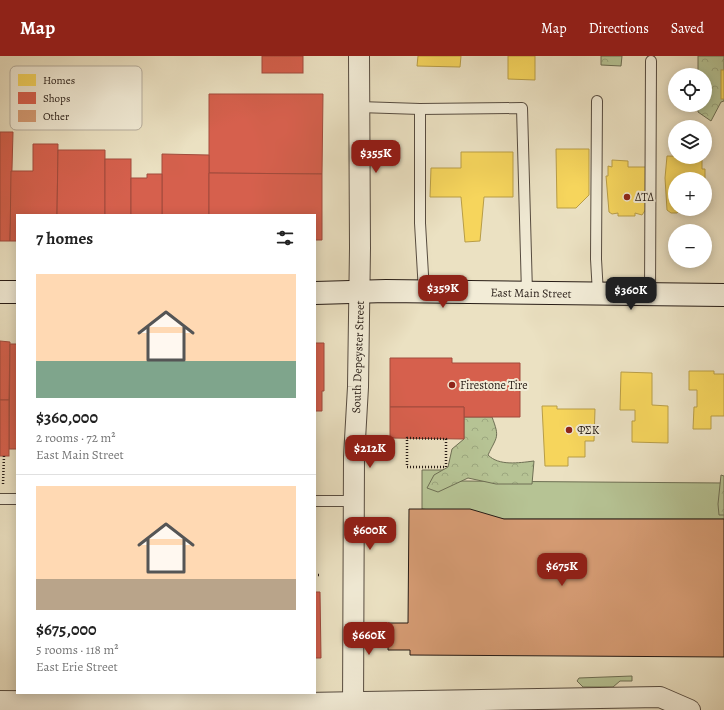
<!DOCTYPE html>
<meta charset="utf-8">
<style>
:root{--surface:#fff;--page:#f6f6f6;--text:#222;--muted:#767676;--line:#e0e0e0;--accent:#8f2418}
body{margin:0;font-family:Alegreya,serif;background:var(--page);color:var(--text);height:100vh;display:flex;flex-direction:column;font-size:15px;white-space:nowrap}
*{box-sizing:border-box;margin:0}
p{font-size:13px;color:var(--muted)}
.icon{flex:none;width:22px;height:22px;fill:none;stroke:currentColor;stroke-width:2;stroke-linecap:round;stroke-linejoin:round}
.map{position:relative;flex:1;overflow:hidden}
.sheet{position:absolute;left:16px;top:158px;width:300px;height:480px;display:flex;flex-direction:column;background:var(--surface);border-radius:0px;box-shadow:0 2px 10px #0003}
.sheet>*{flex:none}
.tools{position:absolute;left:668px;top:12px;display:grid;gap:8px}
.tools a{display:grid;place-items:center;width:44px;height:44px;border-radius:50%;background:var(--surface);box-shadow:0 2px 10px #0003;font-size:20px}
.price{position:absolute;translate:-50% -34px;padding:0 9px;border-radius:8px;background:var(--accent);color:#fff;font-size:13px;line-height:26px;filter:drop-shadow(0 1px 2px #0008)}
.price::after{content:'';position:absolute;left:50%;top:24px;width:12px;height:9px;margin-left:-6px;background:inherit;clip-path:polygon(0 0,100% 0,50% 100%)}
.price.selected{background:#222;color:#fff}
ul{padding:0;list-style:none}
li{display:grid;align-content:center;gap:8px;height:212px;padding:0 20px}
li+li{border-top:1px solid var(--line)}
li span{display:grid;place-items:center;height:124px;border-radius:0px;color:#555}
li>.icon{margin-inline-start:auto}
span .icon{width:72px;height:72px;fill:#fffc;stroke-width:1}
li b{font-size:17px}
h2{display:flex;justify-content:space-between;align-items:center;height:48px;padding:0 20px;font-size:17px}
header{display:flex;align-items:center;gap:24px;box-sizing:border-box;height:56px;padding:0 20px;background:var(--accent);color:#fff}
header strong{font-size:19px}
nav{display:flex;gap:22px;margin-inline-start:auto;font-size:14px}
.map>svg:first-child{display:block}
</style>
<header>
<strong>Map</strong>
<nav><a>Map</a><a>Directions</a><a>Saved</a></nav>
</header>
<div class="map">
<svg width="724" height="654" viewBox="0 0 724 654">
<defs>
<pattern id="forest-crowns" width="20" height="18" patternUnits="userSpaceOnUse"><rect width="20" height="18" fill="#b6c394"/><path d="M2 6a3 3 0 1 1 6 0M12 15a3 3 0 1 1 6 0" fill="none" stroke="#9ca77f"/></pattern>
</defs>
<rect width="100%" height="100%" fill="#ebe1c2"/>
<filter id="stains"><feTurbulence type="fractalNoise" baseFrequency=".005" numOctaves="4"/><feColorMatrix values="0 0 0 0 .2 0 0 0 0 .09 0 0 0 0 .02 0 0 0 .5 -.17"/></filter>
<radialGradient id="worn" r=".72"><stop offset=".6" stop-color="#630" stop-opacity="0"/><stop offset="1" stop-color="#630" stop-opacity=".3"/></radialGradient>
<!-- green -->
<g fill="#b6c394" stroke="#6e6f54">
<polygon points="422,414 459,414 459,425 724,427 724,463 504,463 422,453"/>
<polygon points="632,620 632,625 620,625 613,631 583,631 577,625 579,622"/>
</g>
<!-- forest -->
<g fill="url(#forest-crowns)" stroke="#6e6f54">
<polygon points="601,0 622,0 621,10 601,9"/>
<polygon points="698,0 724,0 724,45 721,46 711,65 698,56 698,49 705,49 705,19 698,19"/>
<path d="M464 361H492C500 382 497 380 488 399 499 410 518 407 534 405L532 428H496L468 422 438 436 427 432 434 419 448 411 452 393 464 383Z"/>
<polygon points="721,419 724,420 724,459 719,459 718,448"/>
</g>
<!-- homes -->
<g fill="#f6d55c" stroke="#b89d47">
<polygon points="418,0 461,0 460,11 417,10"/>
<polygon points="508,0 535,0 535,24 508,23"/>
<rect x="721" y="14" width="3" height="29"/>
<polygon points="556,93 589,93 589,139 576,152 557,152"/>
<polygon points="461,96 513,96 513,141 484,141 480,185 465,186 461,141 430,141 431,112 461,112"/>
<polygon points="667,100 702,101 702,113 705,113 705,129 705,123 675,123 675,153 702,153 681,153 677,157 671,157 667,154 665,122"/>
<polygon points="612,104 628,105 628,111 647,111 646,153 642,159 635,157 635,160 618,160 618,157 612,158 609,156 606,120 608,120 608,110 612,111"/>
<polygon points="689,315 714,315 714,318 724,318 724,360 711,360 711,373 693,373 694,351 697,351 697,334 689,334"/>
<polygon points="621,316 652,317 652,349 668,350 668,387 632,386 632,365 635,365 635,354 620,354"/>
<polygon points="542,350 557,350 557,353 595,353 594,385 585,385 585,401 568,401 568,410 545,410"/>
</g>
<!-- shops -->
<g fill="#d6604d" stroke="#a14b3c">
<rect x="262" y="0" width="41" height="17"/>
<polygon points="209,38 323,38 322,118 209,117"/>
<polygon points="0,76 13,76 10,185 0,185"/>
<polygon points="33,88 58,88 57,159 17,159 17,185 10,185 11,115 33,115"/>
<polygon points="58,94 105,94 105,159 57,159"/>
<polygon points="162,98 209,99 209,159 162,159"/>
<rect x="105" y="103" width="26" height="56"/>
<polygon points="209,117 322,118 322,184 315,184 315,159 209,159"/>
<polygon points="147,118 162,118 162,159 131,159 131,122 147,122"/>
<polygon points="0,285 10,286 9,344 0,344"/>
<polygon points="315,287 324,287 324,335 322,335 322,355 315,355"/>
<polygon points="10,288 17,288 17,393 9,393"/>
<polygon points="390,302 452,302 452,307 520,307 520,361 464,361 464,351 390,351"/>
<rect x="0" y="344" width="9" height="56"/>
<polygon points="390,351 464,351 464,383 390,382"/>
<polygon points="315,536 320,536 321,602 315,602"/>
</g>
<!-- building -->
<polygon fill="#d59b73" stroke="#261b15" points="409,453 470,453 504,463 724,463 724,601 410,599 410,594 388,594 388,567 408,567"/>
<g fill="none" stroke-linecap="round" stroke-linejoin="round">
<!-- service casing -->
<g stroke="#574c40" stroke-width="12">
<g id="service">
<polyline points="597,45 596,203 598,238"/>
<polyline points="359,51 420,53 522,52 527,237"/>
<polyline points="420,53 420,167 424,236"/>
<polyline points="650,239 651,5"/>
<polyline points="0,443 17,443"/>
<polyline points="315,445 354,445"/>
</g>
</g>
<!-- minor casing -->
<g stroke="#574c40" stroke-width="22">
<g id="minor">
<polyline points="0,645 305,647 660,641 690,654"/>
<polyline points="353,654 354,401 358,331 360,192 359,0"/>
</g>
</g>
<!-- secondary casing -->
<g stroke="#261b15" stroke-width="24">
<g id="secondary">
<polyline points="0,236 17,236"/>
<polyline points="315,237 386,235 724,239"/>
</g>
</g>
<!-- path -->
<g stroke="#261b15" stroke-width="2.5" stroke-dasharray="1 2" stroke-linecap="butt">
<polygon points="407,382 446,383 446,411 407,411"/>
<polyline points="3,428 4,400"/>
<polyline points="315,519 321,519"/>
</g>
<!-- service -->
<use href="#service" stroke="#f2ecd7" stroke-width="10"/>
<!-- minor -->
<use href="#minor" stroke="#f2ecd7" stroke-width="20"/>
<!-- secondary -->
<use href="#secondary" stroke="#f2ecd7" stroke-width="22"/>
</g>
<!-- markers -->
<g fill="#8f2418" stroke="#f2ecd7" stroke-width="1.5">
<circle cx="627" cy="141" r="4"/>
<circle cx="452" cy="329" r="4"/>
<circle cx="569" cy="374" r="4"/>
</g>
<g text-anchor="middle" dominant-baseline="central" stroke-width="4" stroke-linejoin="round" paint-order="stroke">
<!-- poi labels -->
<g font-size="12" fill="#261b15" stroke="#f2ecd7" text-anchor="start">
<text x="635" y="141">ΔΤΔ</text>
<text x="460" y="329">Firestone Tire</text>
<text x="577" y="374">ΦΣΚ</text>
</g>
<!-- street labels -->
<g font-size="12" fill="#261b15" stroke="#f2ecd7">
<text transform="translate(531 237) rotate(1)">East Main Street</text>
<text transform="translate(358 301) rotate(-88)">South Depeyster Street</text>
</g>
</g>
<!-- legend -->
<rect x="10" y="10" width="132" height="64" rx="6" fill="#f2ecd7" stroke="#b5ad9d" stroke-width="1"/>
<rect x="18" y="18" width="18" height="12" fill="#f6d55c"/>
<rect x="18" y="36" width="18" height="12" fill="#d6604d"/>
<rect x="18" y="54" width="18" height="12" fill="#d59b73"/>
<g font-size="11" fill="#261b15">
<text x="43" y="28">Homes</text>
<text x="43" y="46">Shops</text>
<text x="43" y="64">Other</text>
</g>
<rect width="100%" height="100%" filter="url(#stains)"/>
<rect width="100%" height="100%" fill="url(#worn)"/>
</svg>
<div class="tools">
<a><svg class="icon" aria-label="locate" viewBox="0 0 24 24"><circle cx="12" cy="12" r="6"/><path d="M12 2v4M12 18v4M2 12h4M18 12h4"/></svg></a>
<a><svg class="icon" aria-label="layers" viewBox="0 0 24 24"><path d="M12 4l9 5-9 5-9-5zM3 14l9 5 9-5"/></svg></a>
<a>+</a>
<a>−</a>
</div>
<b class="price" style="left:376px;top:118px">$355K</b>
<b class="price" style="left:443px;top:253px">$359K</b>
<b class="price selected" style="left:631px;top:255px">$360K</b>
<b class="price" style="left:370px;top:413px">$212K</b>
<b class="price" style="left:370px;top:495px">$600K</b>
<b class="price" style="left:562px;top:531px">$675K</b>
<b class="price" style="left:369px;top:600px">$660K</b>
<section class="sheet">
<h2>7 homes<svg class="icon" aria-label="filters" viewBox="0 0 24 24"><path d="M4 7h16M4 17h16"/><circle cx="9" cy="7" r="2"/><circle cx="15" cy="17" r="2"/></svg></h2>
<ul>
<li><span style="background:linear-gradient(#ffd9b3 70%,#7fa58c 0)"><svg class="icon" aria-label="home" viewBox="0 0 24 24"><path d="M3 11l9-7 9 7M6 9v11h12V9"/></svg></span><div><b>$360,000</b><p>2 rooms · 72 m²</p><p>East Main Street</p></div></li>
<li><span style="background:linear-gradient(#ffd9b3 75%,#b9a48a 0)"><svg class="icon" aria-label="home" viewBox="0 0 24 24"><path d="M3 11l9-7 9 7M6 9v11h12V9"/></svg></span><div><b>$675,000</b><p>5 rooms · 118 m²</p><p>East Erie Street</p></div></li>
</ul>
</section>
</div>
